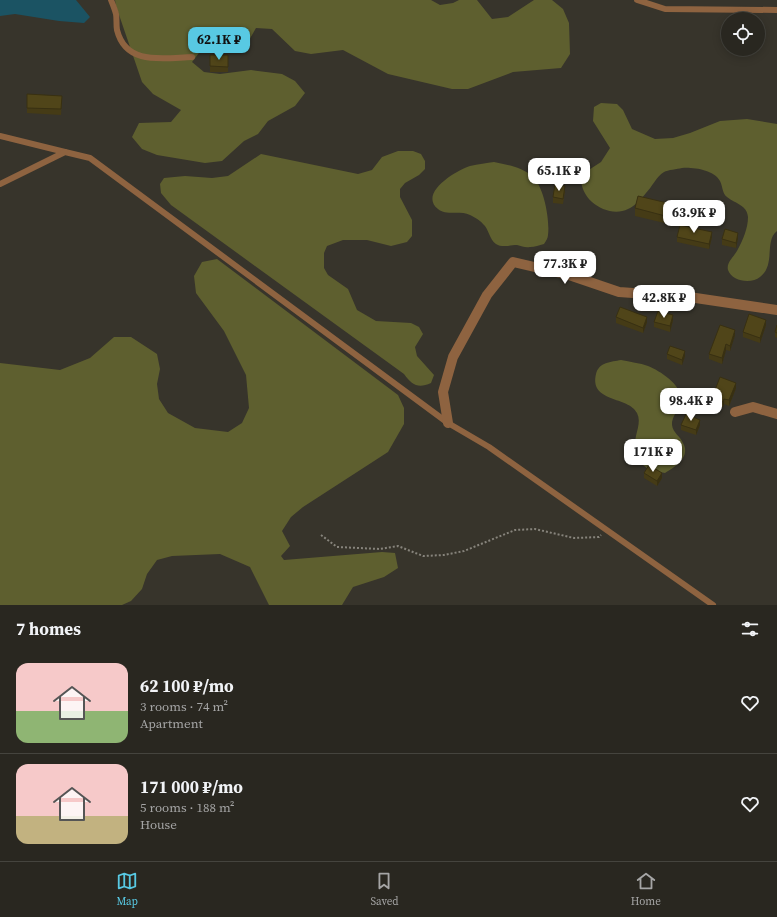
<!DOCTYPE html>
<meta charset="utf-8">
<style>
:root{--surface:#292720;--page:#35332d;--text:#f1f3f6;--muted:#a5a5a5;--line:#45443e;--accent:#58c9e3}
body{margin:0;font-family:"Source Serif 4",serif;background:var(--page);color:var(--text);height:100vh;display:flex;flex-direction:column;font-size:15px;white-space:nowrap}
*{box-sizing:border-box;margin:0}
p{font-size:13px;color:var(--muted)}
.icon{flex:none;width:22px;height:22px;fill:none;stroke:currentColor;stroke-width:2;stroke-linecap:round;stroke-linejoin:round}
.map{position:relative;height:605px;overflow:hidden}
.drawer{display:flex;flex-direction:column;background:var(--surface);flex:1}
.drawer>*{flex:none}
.controls{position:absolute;left:721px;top:12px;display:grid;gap:8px}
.controls a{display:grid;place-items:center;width:44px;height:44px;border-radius:50%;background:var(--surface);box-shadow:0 2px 10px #0003,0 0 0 1px var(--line);font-size:20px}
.price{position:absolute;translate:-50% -34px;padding:0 9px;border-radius:8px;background:#fff;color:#222;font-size:13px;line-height:26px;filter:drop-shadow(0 1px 2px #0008)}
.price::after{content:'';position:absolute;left:50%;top:24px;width:12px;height:9px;margin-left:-6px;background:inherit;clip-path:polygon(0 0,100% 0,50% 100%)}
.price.active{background:var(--accent);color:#111}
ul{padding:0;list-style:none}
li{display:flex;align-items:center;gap:12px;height:100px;padding:0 16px}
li+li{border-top:1px solid var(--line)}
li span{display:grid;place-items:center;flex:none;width:112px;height:80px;border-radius:12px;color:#555}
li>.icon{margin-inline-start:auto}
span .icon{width:48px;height:48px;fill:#fffc;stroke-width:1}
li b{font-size:17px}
h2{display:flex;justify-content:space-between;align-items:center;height:48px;padding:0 16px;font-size:17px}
.dock{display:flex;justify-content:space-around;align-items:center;height:56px;border-top:1px solid var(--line);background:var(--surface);font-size:11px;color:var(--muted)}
.dock a{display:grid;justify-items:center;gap:2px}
.dock .active{color:var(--accent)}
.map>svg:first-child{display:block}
</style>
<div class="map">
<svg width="777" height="605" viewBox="0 0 777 605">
<rect width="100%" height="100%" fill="#37342b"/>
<!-- green -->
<g fill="#5e5f2f">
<polygon points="115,0 431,0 440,5 453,3 459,0 477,0 492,19 508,17 534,0 552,0 563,9 569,23 570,54 561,68 513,72 468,89 452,89 388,74 343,50 311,54 295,51 272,29 256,28 248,42 234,49 202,49 192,62 204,72 220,74 251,70 282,74 295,81 305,93 295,106 268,121 258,134 244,141 222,161 205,163 157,155 142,149 132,137 139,123 171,122 181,110 153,94 142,82 116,6"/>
<path d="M601 103 617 104 623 110 632 129 655 139 673 138 690 133 720 121 747 119 777 124V231C764 241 776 265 760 277 752 284 732 282 728 270 726 262 735 256 738 249 743 240 748 228 748 217 747 205 736 204 727 197 722 193 723 187 720 181 714 170 693 167 682 168 677 169 668 170 664 172 656 177 652 187 646 193 642 198 635 206 628 209 616 215 601 210 592 202 584 195 580 184 581 175L601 162 610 148 593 121 594 107Z"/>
<path d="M398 151H413L421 154 425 161V169L419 175 405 183 400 189V197L412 220V236L407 242 391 246 367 240H343L327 246 324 253V268L328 275 348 289 357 310 376 321 411 323 419 327 423 334 415 347 417 356 434 375 431 383C418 389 412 385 404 374L171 205 161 193 160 184 164 178 185 176 212 178 228 176 261 154 358 174 372 170 382 157Z"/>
<path d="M494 162C508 165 521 167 532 176 544 186 550 220 548 235 548 238 546 241 544 244 539 245 535 247 530 247 525 248 522 246 517 245 511 245 502 248 496 244 489 239 489 229 483 224 480 220 474 217 470 215 460 210 446 216 438 209 418 193 457 170 470 166 478 164 487 163 494 162Z"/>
<polygon points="217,259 398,395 404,408 404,424 388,452 303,507 291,517 282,531 290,546 281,556 284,560 382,552 395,553 398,568 384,577 353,587 342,605 269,605 250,567 220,554 172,556 157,560 147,574 142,589 131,601 122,605 0,605 0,363 60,370 90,358 114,337 131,337 157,354 160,369 157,384 159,399 168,413 195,428 228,432 242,423 249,408 246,375 224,331 196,293 194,276 202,262"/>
<path d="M621 360C630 362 640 363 648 366 660 371 681 384 681 399 681 408 671 416 672 425 673 433 680 436 683 443 691 457 675 467 665 473L649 470 636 459C635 454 634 449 635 444 635 433 642 423 637 413 629 396 589 403 596 374 599 362 611 362 621 360Z"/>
</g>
<!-- water -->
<polygon fill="#1b5363" points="0,0 76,0 90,17 84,23 59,21 15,14 0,16"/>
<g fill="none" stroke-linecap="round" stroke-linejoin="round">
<!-- path -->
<polyline stroke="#87847c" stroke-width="2" stroke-dasharray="2 2" stroke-linecap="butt" points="321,535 337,547 380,549 398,546 423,556 444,555 464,551 515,530 535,529 574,538 599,537 601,535"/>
<!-- lane -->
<g stroke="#8e6340" stroke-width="6">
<path d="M111 0C113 5 115 10 116 14 117 19 116 25 117 30 126 66 163 58 192 57"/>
<polyline points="637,0 665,9 777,10"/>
<polyline points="0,136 65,152"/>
<polyline points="0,184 65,152 90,158 448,423 489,447 713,605"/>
</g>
<!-- street -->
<g stroke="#8e6340" stroke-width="10">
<polyline points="735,412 753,407 777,414"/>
<polyline points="448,423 443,392 453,357 487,295 513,262 569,275 619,292 689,297 777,310"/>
</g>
</g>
<!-- wall -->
<g fill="#453b16">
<rect x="210" y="55" width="18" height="17"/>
<polygon points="27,94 62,96 61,115 27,113"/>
<polygon points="565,191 563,204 553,203 553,197"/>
<polygon points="635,208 676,213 673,225 635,216"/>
<polygon points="677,237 712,237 709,249 677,242"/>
<polygon points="738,238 736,248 722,245 722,239"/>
<polygon points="616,317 647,322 643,333 616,323"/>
<polygon points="673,320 670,332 654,327 654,322"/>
<polygon points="766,325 760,343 743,337 743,332"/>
<polygon points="777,325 777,338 775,337 775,332"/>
<polygon points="735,335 730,351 726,350 722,364 709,359 709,354"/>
<polygon points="667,354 685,356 682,365 667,359"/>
<polygon points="736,388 729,406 724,404 723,407 712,403 712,398"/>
<polygon points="681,425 700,425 696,435 681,430"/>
<polygon points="644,473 662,478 657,486 644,478"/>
</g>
<!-- shaded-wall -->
<g fill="#383012">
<polygon points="676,205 676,213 673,225 673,218"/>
<polygon points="712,232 712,237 709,249 709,244"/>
<polygon points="738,233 738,238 736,248 736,243"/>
<polygon points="673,315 673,320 670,332 670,326"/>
<polygon points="647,317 647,322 643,333 643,328"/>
<polygon points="766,320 766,325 760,343 760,338"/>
<polygon points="735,330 735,335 730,351 730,346"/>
<polygon points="726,344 726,350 722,364 722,358"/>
<polygon points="685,351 685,356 682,365 682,360"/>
<polygon points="736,383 736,388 729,406 729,400"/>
<polygon points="724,399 724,404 723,407 723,402"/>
<polygon points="700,420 700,425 696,435 696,430"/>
<polygon points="662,473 662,478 657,486 657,481"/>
</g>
<!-- building -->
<g fill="#504519" stroke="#383012">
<polygon points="210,55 228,55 228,67 210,66"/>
<polygon points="27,94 62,96 61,109 27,108"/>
<polygon points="555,184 565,186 563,199 553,197"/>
<polygon points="638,196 676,205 673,218 635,208"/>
<polygon points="680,225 712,232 709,244 677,237"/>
<polygon points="725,229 738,233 736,243 722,239"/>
<polygon points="620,307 647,317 643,328 616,317"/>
<polygon points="658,311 673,315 670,326 654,322"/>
<polygon points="749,314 766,320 760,338 743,332"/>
<polygon points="720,325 735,330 730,346 726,344 722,358 709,354"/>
<polygon points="777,325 777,333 775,332"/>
<polygon points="670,346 685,351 682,360 667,354"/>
<polygon points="720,377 736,383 729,400 724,399 723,402 712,398"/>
<polygon points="686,414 700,420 696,430 681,425"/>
<polygon points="649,465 662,473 657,481 644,473"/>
</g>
</svg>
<div class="controls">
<a><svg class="icon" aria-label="locate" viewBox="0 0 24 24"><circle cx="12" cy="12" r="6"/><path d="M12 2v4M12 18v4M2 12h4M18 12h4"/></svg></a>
</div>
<b class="price active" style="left:219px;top:61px">62.1K ₽</b>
<b class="price" style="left:559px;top:192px">65.1K ₽</b>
<b class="price" style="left:694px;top:234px">63.9K ₽</b>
<b class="price" style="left:565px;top:285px">77.3K ₽</b>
<b class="price" style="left:664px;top:319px">42.8K ₽</b>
<b class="price" style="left:691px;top:422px">98.4K ₽</b>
<b class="price" style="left:653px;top:473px">171K ₽</b>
</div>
<section class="drawer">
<h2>7 homes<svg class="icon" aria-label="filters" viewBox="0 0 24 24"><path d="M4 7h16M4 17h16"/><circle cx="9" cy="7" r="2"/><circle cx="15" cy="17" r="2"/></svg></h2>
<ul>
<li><span style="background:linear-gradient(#f6c9c9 60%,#8fb573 0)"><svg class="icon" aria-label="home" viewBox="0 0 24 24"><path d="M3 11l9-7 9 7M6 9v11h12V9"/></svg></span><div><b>62 100 ₽/mo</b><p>3 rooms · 74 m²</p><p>Apartment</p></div><svg class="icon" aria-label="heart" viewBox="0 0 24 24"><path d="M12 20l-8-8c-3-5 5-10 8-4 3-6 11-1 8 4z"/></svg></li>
<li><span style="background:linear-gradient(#f6c9c9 65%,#c2b280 0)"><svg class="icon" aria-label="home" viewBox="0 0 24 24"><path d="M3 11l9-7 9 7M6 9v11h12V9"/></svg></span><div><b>171 000 ₽/mo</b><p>5 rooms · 188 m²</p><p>House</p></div><svg class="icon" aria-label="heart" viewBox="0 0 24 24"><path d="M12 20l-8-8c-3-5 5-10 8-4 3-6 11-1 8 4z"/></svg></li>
</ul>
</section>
<nav class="dock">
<a class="active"><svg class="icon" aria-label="map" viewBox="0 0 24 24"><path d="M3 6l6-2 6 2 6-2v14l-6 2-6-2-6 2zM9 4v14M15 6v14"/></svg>Map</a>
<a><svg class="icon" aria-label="saved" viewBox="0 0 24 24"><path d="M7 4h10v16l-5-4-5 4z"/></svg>Saved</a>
<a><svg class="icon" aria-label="home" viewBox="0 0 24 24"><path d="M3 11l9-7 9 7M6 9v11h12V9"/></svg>Home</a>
</nav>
